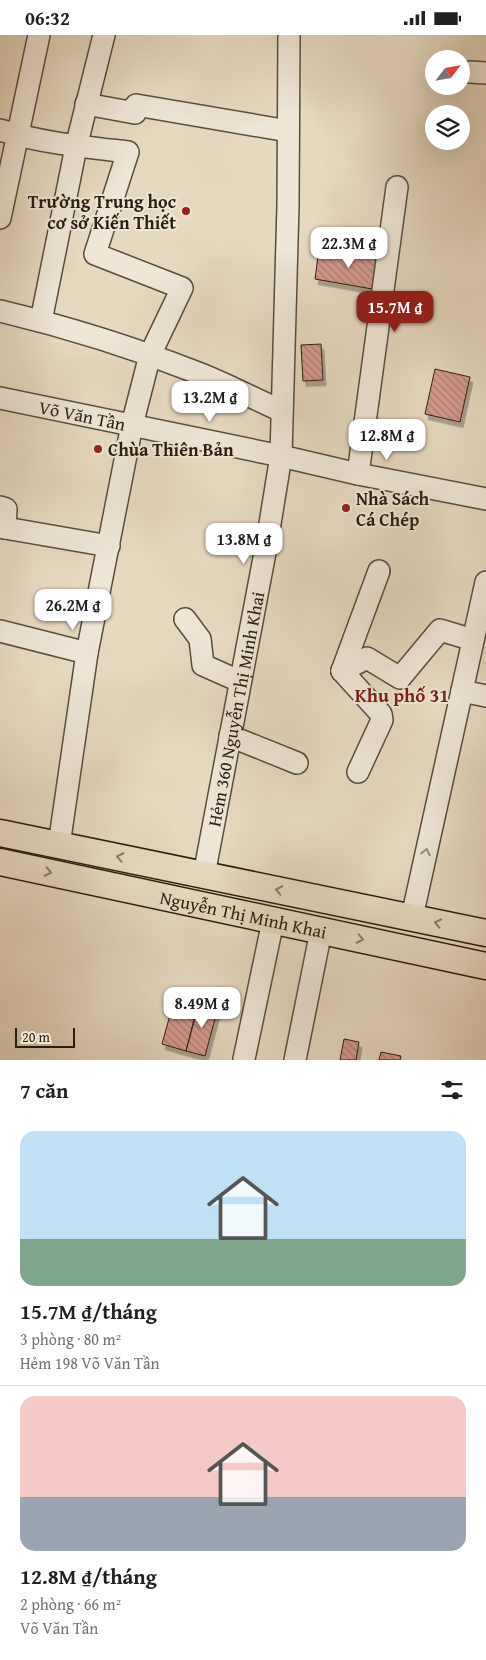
<!DOCTYPE html>
<html lang="vi">
<meta charset="utf-8">
<style>
:root{--surface:#fff;--page:#f6f6f6;--text:#202124;--muted:#757577;--line:#e0e0e0;--accent:#8f2418}
body{margin:0;font-family:"Gentium Book Plus",serif;background:var(--page);color:var(--text);height:100vh;display:flex;flex-direction:column;font-size:19px;white-space:nowrap}
*{box-sizing:border-box;margin:0}
p{font-size:16px;color:var(--muted)}
.icon{flex:none;width:28px;height:28px;fill:none;stroke:currentColor;stroke-width:2;stroke-linecap:round;stroke-linejoin:round}
.map{position:relative;height:1025px;overflow:hidden}
.drawer{display:flex;flex-direction:column;background:var(--surface);flex:1}
.drawer>*{flex:none}
.needle{width:32px;rotate:59deg}
.controls{position:absolute;left:425px;top:15px;display:grid;gap:10px}
.controls a{display:grid;place-items:center;width:45px;height:45px;border-radius:50%;background:var(--surface);box-shadow:0 5px 20px #0002;font-size:25px}
.scale{position:absolute;left:15px;bottom:12px;width:60px;box-sizing:border-box;padding-left:5px;border:2px solid #2a1e0f;border-top:0;font-size:14px;line-height:18px;white-space:nowrap;color:#2a1e0f;-webkit-text-stroke:4px #efe6d6;paint-order:stroke}
.price{position:absolute;translate:-50% -42px;padding:0 11px;border-radius:10px;background:#fff;color:#222;font-size:16px;line-height:32px;filter:drop-shadow(0 1px 2px #0008)}
.price::after{content:'';position:absolute;left:50%;top:30px;width:15px;height:11px;margin-left:-8px;background:inherit;clip-path:polygon(0 0,100% 0,50% 100%)}
.price.on{background:var(--accent);color:#fff}
ul{padding:0;list-style:none}
li{display:grid;align-content:center;gap:10px;height:265px;padding:0 20px}
li+li{border-top:1px solid var(--line)}
li span{display:grid;place-items:center;height:155px;border-radius:15px;color:#555}
li>.icon{margin-inline-start:auto}
span .icon{width:90px;height:90px;fill:#fffc;stroke-width:1}
li b{font-size:21px}
h2{display:flex;justify-content:space-between;align-items:center;height:60px;padding:0 20px;font-size:21px}
.status{display:flex;justify-content:space-between;align-items:center;height:35px;padding:0 25px;background:var(--surface);direction:ltr}
.status svg{height:14px;fill:currentColor}
.map>svg:first-child{display:block}
</style>
<div class="status"><b>06:32</b><svg viewBox="0 0 49 12"><path d="M0 12V9h3v3zM5 12V6h3v6zM10 12V3h3v9zM15 12V0h3v12zM26 1h20v11H26zM47 4h2v5h-2z"/></svg></div>
<div class="map">
<svg width="486" height="1025" viewBox="0 0 486 1025">
<defs>
<pattern id="building-back-hatch" width="6" height="6" patternUnits="userSpaceOnUse" patternTransform="scale(1.25)"><rect width="6" height="6" fill="#d59a8f"/><path d="M-1 5l2 2M0 0l6 6M5-1l2 2" fill="none" stroke="#ad7d73"/></pattern>
<filter id="shadow"><feDropShadow dx="3" dy="5.5" stdDeviation="0" flood-color="#0004"/></filter>
</defs>
<rect width="100%" height="100%" fill="#e7d9c0"/>
<filter id="stains"><feTurbulence type="fractalNoise" baseFrequency=".004" numOctaves="4"/><feColorMatrix values="0 0 0 0 .2 0 0 0 0 .09 0 0 0 0 .02 0 0 0 .5 -.17"/></filter>
<radialGradient id="worn" r=".72"><stop offset=".6" stop-color="#630" stop-opacity="0"/><stop offset="1" stop-color="#630" stop-opacity=".3"/></radialGradient>
<!-- building -->
<g fill="url(#building-back-hatch)" stroke="#2a1e0f" filter="url(#shadow)">
<polygon points="319,214 383,225 378,255 315,244"/>
<polygon points="321,309 323,345 303,346 301,310"/>
<polygon points="435,334 470,342 460,387 425,379"/>
<polygon points="176,958 199,965 186,1016 162,1009"/>
<polygon points="199,968 218,973 205,1021 186,1016"/>
<polygon points="344,1004 359,1007 356,1025 340,1025"/>
<polygon points="381,1017 401,1021 400,1025 379,1025"/>
</g>
<g fill="none" stroke-linecap="round" stroke-linejoin="round">
<!-- minor casing -->
<g stroke="#594d3b" stroke-width="24">
<g id="minor">
<polyline points="470,37 486,38"/>
<polyline points="86,69 135,78 136,70 288,96"/>
<path d="M0 95C42 108 85 112 128 117L95 219 182 253 150 320 132 390 87 618 59 810"/>
<polyline points="0,183 39,0"/>
<path d="M0 276C67 292 134 313 198 338 227 349 254 364 282 376"/>
<polyline points="41,286 76,112 104,0"/>
<path id="s1" d="M0 363 281 421 358 439 486 464"/>
<polyline points="358,439 397,152"/>
<polyline points="0,472 6,474 5,493"/>
<polyline points="0,492 109,511"/>
<polyline points="185,584 200,604 203,630 239,646"/>
<polyline points="0,596 87,618"/>
<polyline points="342,636 367,623 400,643 440,595 473,605"/>
<polyline points="342,636 381,679 382,685 358,737"/>
<polyline points="342,636 379,536"/>
<polyline points="462,656 486,661"/>
<polyline points="230,701 297,728"/>
<path id="s2" d="M204 840 267 507 281 421 288 170 289 0"/>
<polyline points="412,882 486,547"/>
<polyline points="244,1024 273,886"/>
<polyline points="295,1025 321,896"/>
</g>
</g>
<!-- major casing -->
<g stroke="#2a1e0f" stroke-width="29">
<g id="major">
<polyline points="0,798 486,898"/>
<path id="s3" d="M0 827 486 931"/>
</g>
</g>
<!-- minor -->
<use href="#minor" stroke="#efe6d6" stroke-width="21"/>
<!-- major -->
<use href="#major" stroke="#e7d9c0" stroke-width="26"/>
</g>
<!-- one-way arrows -->
<defs><path id="oneway-chevron" d="M-2-3.5L2.5 0L-2 3.5" fill="none" stroke-width="1.6" stroke-linecap="round" stroke-linejoin="round" transform="scale(1.25)"/></defs>
<use stroke="#968c7c" href="#oneway-chevron" transform="translate(426 817) rotate(-78)"/>
<g stroke="#887c68">
<use href="#oneway-chevron" transform="translate(120 822) rotate(-168)"/>
<use href="#oneway-chevron" transform="translate(48 837) rotate(12)"/>
<use href="#oneway-chevron" transform="translate(279 855) rotate(-168)"/>
<use href="#oneway-chevron" transform="translate(438 888) rotate(-168)"/>
<use href="#oneway-chevron" transform="translate(360 904) rotate(12)"/>
</g>
<!-- markers -->
<g fill="#8f2418" stroke="#efe6d6" stroke-width="2">
<circle cx="186" cy="176" r="5"/>
<circle cx="98" cy="414" r="5"/>
<circle cx="346" cy="473" r="5"/>
</g>
<g text-anchor="middle" dominant-baseline="central" stroke-width="4" stroke-linejoin="round" paint-order="stroke">
<!-- poi labels -->
<g font-size="18" font-weight="bold" fill="#2a1e0f" stroke="#efe6d6" text-anchor="start">
<text x="176" y="166" text-anchor="end">Trường Trung học<tspan x="176" dy="21">cơ sở Kiến Thiết</tspan></text>
<text x="108" y="414">Chùa Thiên Bản</text>
<text x="356" y="463">Nhà Sách<tspan x="356" dy="21">Cá Chép</tspan></text>
</g>
<!-- street labels -->
<g font-size="18" fill="#2a1e0f" stroke="#efe6d6">
<text stroke="none"><textPath href="#s1" startOffset="84">Võ Văn Tần</textPath></text>
<text stroke="none"><textPath href="#s2" startOffset="169">Hẻm 360 Nguyễn Thị Minh Khai</textPath></text>
<text stroke="none"><textPath href="#s3" startOffset="249">Nguyễn Thị Minh Khai</textPath></text>
</g>
<!-- neighbourhood labels -->
<g font-size="19" font-weight="bold" fill="#7a1f14" stroke="#efe6d6">
<text x="402" y="660">Khu phố 31</text>
</g>
</g>
<rect width="100%" height="100%" filter="url(#stains)"/>
<rect width="100%" height="100%" fill="url(#worn)"/>
</svg>
<div class="controls">
<a><svg class="needle" viewBox="-14 -14 28 28"><path d="M0-13l5 13h-10z" fill="#e53935"/><path d="M0 13l5-13h-10z" fill="#757577"/></svg></a>
<a><svg class="icon" aria-label="layers" viewBox="0 0 24 24"><path d="M12 4l9 5-9 5-9-5zM3 14l9 5 9-5"/></svg></a>
</div>
<div class="scale">20 m</div>
<b class="price" style="left:349px;top:234px">22.3M ₫</b>
<b class="price on" style="left:395px;top:298px">15.7M ₫</b>
<b class="price" style="left:210px;top:388px">13.2M ₫</b>
<b class="price" style="left:387px;top:426px">12.8M ₫</b>
<b class="price" style="left:244px;top:530px">13.8M ₫</b>
<b class="price" style="left:73px;top:596px">26.2M ₫</b>
<b class="price" style="left:202px;top:994px">8.49M ₫</b>
</div>
<section class="drawer">
<h2>7 căn<svg class="icon" aria-label="filters" viewBox="0 0 24 24"><path d="M4 7h16M4 17h16"/><circle cx="9" cy="7" r="2"/><circle cx="15" cy="17" r="2"/></svg></h2>
<ul>
<li><span style="background:linear-gradient(#bfe0f5 70%,#7fa58c 0)"><svg class="icon" aria-label="home" viewBox="0 0 24 24"><path d="M3 11l9-7 9 7M6 9v11h12V9"/></svg></span><div><b>15.7M ₫/tháng</b><p>3 phòng · 80 m²</p><p>Hẻm 198 Võ Văn Tần</p></div></li>
<li><span style="background:linear-gradient(#f6c9c9 65%,#9aa5b1 0)"><svg class="icon" aria-label="home" viewBox="0 0 24 24"><path d="M3 11l9-7 9 7M6 9v11h12V9"/></svg></span><div><b>12.8M ₫/tháng</b><p>2 phòng · 66 m²</p><p>Võ Văn Tần</p></div></li>
</ul>
</section>
